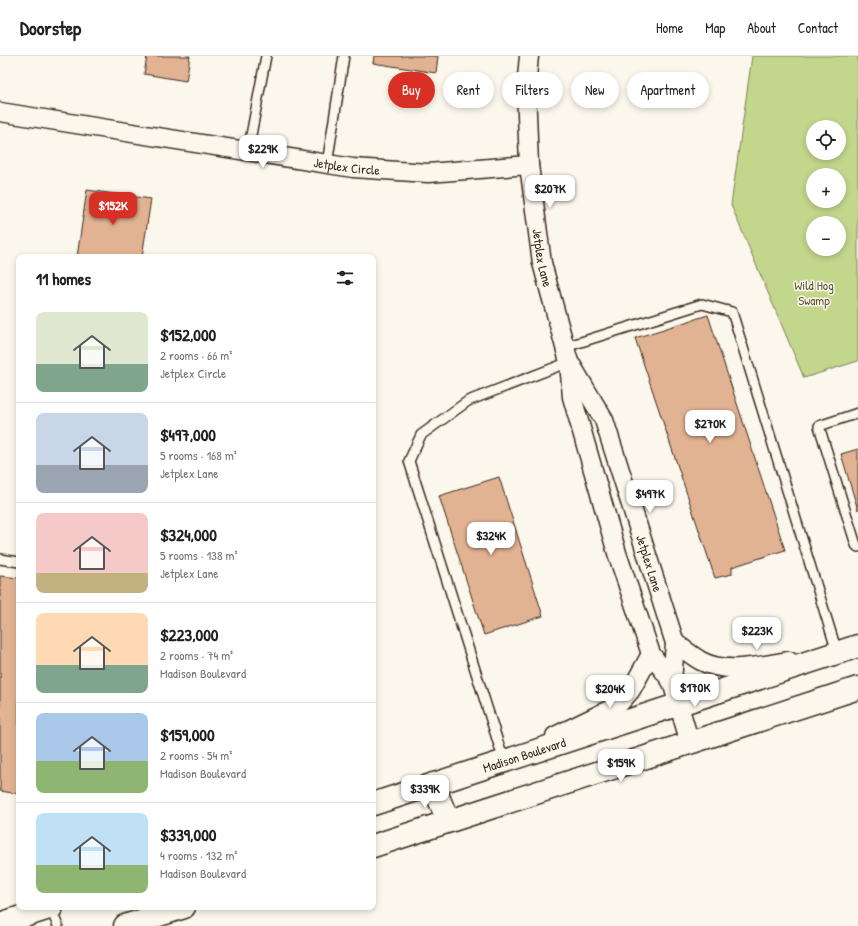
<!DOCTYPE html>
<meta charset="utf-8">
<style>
:root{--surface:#fff;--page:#f6f6f6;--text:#202124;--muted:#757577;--line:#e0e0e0;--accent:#d93025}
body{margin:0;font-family:"Patrick Hand",sans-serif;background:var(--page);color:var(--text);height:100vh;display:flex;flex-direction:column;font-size:15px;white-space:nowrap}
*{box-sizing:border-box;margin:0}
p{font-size:13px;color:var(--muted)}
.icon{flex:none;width:22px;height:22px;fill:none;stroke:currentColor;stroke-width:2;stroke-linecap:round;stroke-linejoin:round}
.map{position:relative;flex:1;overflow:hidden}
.sheet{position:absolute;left:16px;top:198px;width:360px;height:656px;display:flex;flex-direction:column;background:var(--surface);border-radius:8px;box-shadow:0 2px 6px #0003}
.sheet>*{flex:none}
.banner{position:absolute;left:388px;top:16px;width:380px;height:36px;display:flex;gap:8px}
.fabs{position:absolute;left:806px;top:64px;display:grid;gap:8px}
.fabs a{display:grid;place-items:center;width:40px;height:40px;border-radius:50%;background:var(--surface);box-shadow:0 2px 6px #0003;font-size:20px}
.price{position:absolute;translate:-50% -34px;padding:0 9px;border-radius:8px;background:#fff;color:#222;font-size:13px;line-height:26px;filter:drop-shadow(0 1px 2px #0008)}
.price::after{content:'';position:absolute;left:50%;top:24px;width:12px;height:9px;margin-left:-6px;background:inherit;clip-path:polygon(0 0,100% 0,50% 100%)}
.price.current{background:var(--accent);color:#fff}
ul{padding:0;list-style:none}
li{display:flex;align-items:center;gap:12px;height:100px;padding:0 20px}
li+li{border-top:1px solid var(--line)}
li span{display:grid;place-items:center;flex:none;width:112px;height:80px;border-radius:8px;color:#555}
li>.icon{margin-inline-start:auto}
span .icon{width:48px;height:48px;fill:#fffc;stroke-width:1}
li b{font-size:17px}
h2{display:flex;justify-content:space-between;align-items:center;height:48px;padding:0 20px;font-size:17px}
.pill{padding:0 14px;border-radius:18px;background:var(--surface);box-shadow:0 2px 6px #0003;font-size:14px;line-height:36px}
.pill.current{background:var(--accent);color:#fff}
header{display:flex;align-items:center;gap:24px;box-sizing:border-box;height:56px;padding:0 20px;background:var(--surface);border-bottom:1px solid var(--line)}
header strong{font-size:19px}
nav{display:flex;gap:22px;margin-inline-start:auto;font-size:14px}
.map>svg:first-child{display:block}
</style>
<header>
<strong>Doorstep</strong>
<nav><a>Home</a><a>Map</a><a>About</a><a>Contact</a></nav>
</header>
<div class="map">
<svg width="858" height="870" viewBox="0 0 858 870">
<rect width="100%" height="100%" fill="#fbf7ec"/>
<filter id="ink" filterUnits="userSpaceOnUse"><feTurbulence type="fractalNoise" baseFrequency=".025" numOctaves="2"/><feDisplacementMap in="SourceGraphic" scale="8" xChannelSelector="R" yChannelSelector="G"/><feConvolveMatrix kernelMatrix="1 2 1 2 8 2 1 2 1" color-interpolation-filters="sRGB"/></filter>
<g filter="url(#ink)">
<!-- green -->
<path fill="#c2d68c" stroke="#7e8055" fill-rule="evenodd" d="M752 0H858V305L804 322 731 149ZM813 71H839V97H813ZM813 119H839V145H813ZM813 167H839V193H813Z"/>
<!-- building -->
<g fill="#e2b393" stroke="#3b2a1e">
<polygon points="147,0 190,0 186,25 144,18"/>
<polygon points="374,0 438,0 436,17 373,7"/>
<polygon points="87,134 151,143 142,201 77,201"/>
<polygon points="708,259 785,494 732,511 732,518 715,522 635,282"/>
<polygon points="858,393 858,454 841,398"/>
<polygon points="499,421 543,560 484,579 439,440"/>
<polygon points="0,520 19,522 19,738 0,735"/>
</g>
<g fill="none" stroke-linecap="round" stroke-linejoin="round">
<!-- service casing -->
<g stroke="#3b2a1e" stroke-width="12">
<g id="service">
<polyline points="248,95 266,0"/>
<polyline points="327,108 344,0"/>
<polyline points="565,291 702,248 732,256 837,596"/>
<polyline points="858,357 819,370 856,489 858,491"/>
<polyline points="0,503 19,506"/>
<polyline points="504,705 409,405 421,379 468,345 569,306"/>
<polyline points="50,851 58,870"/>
</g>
</g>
<!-- minor casing -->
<g stroke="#3b2a1e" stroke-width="21">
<g id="minor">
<path id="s1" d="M529 0 526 32 529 109 542 207 569 306 572 341 617 497 651 598 672 626"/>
<path id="s2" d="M0 56 353 112 428 117 529 109"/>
<path id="s3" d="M572 310 604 364 675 587 672 626 690 687"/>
<path d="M675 587C684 593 692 600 701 605 727 619 762 609 789 605"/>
<polyline points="555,680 617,650 631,634 651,598"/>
</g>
</g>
<!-- secondary casing -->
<g stroke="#3b2a1e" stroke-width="25">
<g id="secondary">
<polyline points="433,728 448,765"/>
<path id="s4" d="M373 748 858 590"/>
<polyline points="373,790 858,632"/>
<polyline points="0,868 52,851"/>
<polyline points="125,870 184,851"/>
</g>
</g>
<!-- service -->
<use href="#service" stroke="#fbf7ec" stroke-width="9"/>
<!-- minor -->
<use href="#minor" stroke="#fbf7ec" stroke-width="18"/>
<!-- secondary -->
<use href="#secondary" stroke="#fbf7ec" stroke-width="22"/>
</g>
</g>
<g text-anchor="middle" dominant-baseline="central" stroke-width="3" stroke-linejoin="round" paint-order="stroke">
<!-- street labels -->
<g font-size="13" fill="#3b2a1e" stroke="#fbf7ec">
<text stroke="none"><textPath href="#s2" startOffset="351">Jetplex Circle</textPath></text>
<text stroke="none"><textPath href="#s1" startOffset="203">Jetplex Lane</textPath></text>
<text stroke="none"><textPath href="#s3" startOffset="213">Jetplex Lane</textPath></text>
<text stroke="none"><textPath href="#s4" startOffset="159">Madison Boulevard</textPath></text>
</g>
<!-- park labels -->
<g font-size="13" fill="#5d553a" stroke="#fbf7ec">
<text x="814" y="229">Wild Hog<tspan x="814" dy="15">Swamp</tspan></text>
</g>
</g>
</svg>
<div class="fabs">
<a><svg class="icon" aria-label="locate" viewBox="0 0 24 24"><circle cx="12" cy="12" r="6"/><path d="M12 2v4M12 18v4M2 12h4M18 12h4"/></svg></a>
<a>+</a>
<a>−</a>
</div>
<b class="price" style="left:263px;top:113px">$229K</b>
<b class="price" style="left:550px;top:153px">$207K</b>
<b class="price current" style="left:113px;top:170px">$152K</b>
<b class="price" style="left:710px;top:388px">$270K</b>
<b class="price" style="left:650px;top:458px">$497K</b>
<b class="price" style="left:491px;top:500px">$324K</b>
<b class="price" style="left:757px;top:595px">$223K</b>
<b class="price" style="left:695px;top:652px">$170K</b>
<b class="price" style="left:610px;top:653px">$204K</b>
<b class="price" style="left:621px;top:727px">$159K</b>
<b class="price" style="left:425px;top:753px">$339K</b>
<div class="banner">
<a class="pill current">Buy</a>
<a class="pill">Rent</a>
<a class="pill">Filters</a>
<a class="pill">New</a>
<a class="pill">Apartment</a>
</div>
<section class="sheet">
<h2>11 homes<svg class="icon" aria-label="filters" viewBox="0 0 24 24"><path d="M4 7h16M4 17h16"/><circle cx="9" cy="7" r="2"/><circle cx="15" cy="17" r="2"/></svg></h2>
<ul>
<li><span style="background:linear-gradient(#dfe7d0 65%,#7fa58c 0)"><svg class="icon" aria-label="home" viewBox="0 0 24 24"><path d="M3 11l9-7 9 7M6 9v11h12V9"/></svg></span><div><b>$152,000</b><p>2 rooms · 66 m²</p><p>Jetplex Circle</p></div></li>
<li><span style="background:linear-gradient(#c9d6e8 65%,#9aa5b1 0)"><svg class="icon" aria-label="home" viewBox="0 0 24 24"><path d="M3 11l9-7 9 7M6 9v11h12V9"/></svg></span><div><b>$497,000</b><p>5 rooms · 168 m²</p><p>Jetplex Lane</p></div></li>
<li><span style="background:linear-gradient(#f6c9c9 75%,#c2b280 0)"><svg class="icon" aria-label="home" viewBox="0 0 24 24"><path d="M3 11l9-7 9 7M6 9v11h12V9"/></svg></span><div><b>$324,000</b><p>5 rooms · 138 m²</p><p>Jetplex Lane</p></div></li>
<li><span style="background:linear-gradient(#ffd9b3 65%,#7fa58c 0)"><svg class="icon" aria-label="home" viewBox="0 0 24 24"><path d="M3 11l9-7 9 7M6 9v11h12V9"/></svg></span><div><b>$223,000</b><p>2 rooms · 74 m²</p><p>Madison Boulevard</p></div></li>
<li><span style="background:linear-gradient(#a9c7e8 60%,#8fb573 0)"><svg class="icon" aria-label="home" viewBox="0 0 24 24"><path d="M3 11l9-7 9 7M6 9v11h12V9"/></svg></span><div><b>$159,000</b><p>2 rooms · 54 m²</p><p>Madison Boulevard</p></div></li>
<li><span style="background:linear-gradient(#bfe0f5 65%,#8fb573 0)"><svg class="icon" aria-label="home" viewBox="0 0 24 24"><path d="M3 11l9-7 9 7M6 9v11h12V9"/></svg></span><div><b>$339,000</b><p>4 rooms · 132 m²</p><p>Madison Boulevard</p></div></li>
</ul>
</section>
</div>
